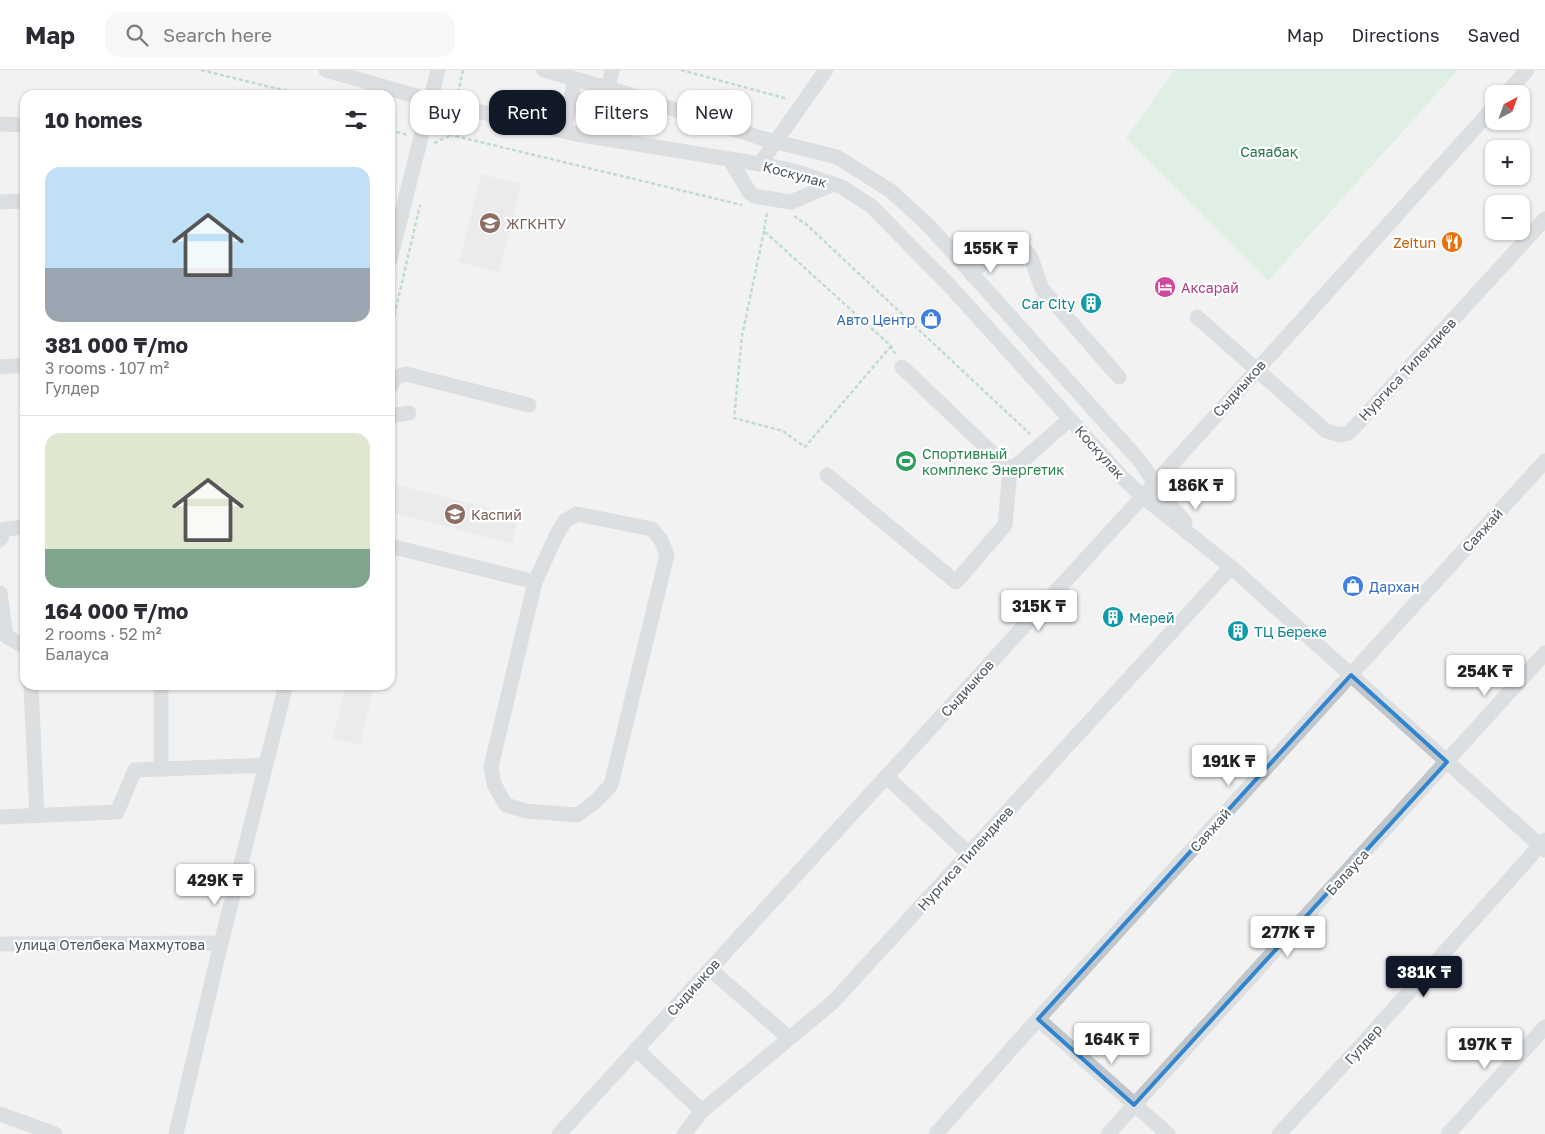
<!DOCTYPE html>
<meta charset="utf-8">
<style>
:root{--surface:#fff;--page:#f7f7f7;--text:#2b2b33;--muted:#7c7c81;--line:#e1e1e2;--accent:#111827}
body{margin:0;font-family:"Golos Text",sans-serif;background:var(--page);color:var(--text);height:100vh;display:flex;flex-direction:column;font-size:19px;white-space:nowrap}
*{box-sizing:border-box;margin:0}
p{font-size:16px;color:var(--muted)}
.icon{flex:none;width:28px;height:28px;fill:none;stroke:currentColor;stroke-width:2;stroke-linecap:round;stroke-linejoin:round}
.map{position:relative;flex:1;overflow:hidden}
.sheet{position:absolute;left:20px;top:20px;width:375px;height:600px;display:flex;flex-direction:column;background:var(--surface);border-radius:15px;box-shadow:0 1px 4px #0004}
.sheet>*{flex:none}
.top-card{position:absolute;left:410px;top:20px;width:475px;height:45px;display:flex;gap:10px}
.needle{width:32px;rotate:41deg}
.controls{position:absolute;left:1485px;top:15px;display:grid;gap:10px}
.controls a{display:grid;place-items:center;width:45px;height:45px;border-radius:10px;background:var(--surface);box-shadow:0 1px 4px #0004;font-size:25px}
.price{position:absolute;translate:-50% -42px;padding:0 11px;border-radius:5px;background:#fff;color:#222;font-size:16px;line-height:32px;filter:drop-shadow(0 1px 2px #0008)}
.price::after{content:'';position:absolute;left:50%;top:30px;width:15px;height:11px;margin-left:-8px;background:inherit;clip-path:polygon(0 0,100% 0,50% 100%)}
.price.on{background:var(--accent);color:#fff}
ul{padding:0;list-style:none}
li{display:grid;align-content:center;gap:10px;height:265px;padding:0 25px}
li+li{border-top:1px solid var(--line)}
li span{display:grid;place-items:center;height:155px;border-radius:15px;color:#555}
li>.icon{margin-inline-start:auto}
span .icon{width:90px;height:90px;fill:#fffc;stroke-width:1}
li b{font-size:21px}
h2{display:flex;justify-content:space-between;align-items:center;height:60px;padding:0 25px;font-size:21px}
.pill{padding:0 18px;border-radius:15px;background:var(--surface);box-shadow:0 1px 4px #0004;font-size:18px;line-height:45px}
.pill.on{background:var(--accent);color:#fff}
header{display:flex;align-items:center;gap:30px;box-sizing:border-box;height:70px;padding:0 25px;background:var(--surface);border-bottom:1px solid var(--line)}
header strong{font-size:24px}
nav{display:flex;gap:28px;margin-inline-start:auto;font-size:18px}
.search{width:350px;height:45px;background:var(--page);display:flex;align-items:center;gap:12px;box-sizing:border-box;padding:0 18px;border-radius:15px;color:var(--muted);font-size:19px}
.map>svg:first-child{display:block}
</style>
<header>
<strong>Map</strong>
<div class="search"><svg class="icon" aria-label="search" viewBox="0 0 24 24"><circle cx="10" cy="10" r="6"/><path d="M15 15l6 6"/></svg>Search here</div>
<nav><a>Map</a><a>Directions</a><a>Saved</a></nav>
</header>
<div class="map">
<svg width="1545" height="1064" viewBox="0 0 1545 1064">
<rect width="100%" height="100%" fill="#f3f2f2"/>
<!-- education -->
<g fill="#e4e3e3">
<polygon points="481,104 521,114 499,202 459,192"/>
<polygon points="390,413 519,446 512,474 390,442"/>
<polygon points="346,615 374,615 360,675 333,668"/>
</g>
<!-- green -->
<polygon fill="#c7ebd1" points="1175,0 1458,0 1268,211 1126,68"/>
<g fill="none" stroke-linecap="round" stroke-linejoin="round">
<!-- path -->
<g stroke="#83c49e" stroke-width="2.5" stroke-dasharray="4 2.5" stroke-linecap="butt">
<polyline points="201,0 303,25"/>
<polyline points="681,0 788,29"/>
<polyline points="458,23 463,0"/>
<polyline points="453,50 451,65 742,135"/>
<polyline points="390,60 407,65"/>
<polyline points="434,73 451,65"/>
<polyline points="767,143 764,161 891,276 895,284"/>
<polyline points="794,146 807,155 1030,364"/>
<polyline points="764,161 742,266 734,348 783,361 805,377 891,276"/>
<polyline points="390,264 420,135"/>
</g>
<!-- minor -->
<g stroke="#bfc7cc" stroke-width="15">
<polyline points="326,0 430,30 576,64 760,94 795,101 842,117 871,136 949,215 1123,408 1142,426 1231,497 1545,780"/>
<polyline points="544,0 628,24 761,68 837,87 891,121 929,156 1139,390 1171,436 1185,452"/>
<polyline points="608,19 612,0"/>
<polyline points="1506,24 1527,0"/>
<polyline points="0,54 25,55"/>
<polyline points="564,61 575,9"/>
<polyline points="730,90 750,123 754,126 791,132 833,114"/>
<polyline points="760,94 826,0"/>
<polyline points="0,132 25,131"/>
<polyline points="390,190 438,0"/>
<polyline points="971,204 1005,173 1019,175 1030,185 1042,219 1119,307"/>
<polyline points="1197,247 1326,361 1340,365 1349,363 1545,149"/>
<polyline points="0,297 25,295"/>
<polyline points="902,297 1010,400 1022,391 1070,349"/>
<path d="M390 318C392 309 398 306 406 304L529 335"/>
<polyline points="390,346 409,343"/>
<polyline points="827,405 956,512 1005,455 1010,400"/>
<polygon points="577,444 652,459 661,470 667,485 611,715 595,732 577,745 526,741 506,735 494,714 491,697 535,512 557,464 565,451"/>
<polyline points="0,470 5,459 25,457"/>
<polyline points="390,476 535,512"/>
<polyline points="0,523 6,566 25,577"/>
<polyline points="31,615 37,746"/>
<polyline points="161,615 161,699"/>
<polyline points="886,706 969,784"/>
<polyline points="0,747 117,742 135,700 266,695"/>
<polyline points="0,874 221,873"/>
<polyline points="710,899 789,968"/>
<polyline points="1038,949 1168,1064"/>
<polyline points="636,979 702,1041"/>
<polyline points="0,1044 55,1064"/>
<polyline points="176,1064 221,873 286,615"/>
<polyline points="559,1064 1156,412 1494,37"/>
<polyline points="684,1064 702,1041 833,932 1231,497"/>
<polyline points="936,1064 1038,949 1545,391"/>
<polyline points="1108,1064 1545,583"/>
<polyline points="1279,1064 1364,972 1545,770"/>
<polyline points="1448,1064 1545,957"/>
</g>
</g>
<!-- marked area -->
<path d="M0 0H1545V1064H0ZM1351 605 1447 692 1134 1035 1038 949Z" fill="#f3f2f2" fill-opacity=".55" fill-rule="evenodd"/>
<path fill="none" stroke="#3185ce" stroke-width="4" stroke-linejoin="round" d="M1351 605 1447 692 1134 1035 1038 949Z"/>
<!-- icons -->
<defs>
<g id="university-disc" transform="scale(1.125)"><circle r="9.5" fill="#8d6e63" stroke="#fff"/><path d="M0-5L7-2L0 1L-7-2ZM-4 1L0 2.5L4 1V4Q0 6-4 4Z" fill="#fff"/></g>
<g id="restaurant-disc" transform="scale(1.125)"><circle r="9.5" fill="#e8710a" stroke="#fff"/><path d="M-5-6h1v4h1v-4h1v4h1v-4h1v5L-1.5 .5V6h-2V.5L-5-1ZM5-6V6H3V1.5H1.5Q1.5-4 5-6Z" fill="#fff"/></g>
<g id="hotel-disc" transform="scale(1.125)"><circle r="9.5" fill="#d1479c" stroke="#fff"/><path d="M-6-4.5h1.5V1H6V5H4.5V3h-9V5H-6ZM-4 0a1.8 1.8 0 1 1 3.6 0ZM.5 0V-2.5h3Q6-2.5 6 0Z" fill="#fff"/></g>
<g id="building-disc" transform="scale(1.125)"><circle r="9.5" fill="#0f9aa8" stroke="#fff"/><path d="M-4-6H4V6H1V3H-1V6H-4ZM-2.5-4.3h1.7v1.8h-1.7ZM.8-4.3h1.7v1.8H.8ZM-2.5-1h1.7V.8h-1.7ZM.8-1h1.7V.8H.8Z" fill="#fff"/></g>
<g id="shop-disc" transform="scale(1.125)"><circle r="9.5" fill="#3f7fe0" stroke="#fff"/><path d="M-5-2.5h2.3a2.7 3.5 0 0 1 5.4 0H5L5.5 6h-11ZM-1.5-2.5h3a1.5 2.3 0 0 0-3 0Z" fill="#fff"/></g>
<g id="stadium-disc" transform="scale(1.125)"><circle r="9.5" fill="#2e9e5b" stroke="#fff"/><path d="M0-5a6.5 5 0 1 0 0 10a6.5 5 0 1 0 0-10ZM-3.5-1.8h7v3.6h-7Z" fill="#fff"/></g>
</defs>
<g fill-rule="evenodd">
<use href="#university-disc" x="490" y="153"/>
<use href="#restaurant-disc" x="1452" y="172"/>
<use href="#hotel-disc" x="1165" y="217"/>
<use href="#building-disc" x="1091" y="233"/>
<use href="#shop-disc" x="931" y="249"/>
<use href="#stadium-disc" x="906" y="391"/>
<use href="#university-disc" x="455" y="444"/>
<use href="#shop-disc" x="1353" y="516"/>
<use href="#building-disc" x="1113" y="547"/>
<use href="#building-disc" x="1238" y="561"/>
</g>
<g text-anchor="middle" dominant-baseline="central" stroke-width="4.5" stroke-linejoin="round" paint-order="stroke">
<!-- park labels -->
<g font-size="14" fill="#247645" stroke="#fff">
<text x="1269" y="81">Саяабақ</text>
</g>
<!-- street labels -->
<g font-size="14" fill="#4c565d" stroke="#fff">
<text transform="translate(795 104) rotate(15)">Коскулак</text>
<text transform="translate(1407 299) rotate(-47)">Нургиса Тилендиев</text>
<text transform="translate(1239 318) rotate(-48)">Сыдиыков</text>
<text transform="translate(1100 382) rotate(48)">Коскулак</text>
<text transform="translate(1482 460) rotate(-48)">Саяжай</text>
<text transform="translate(967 618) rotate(-48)">Сыдиыков</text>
<text transform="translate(1210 760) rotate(-48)">Саяжай</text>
<text transform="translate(965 788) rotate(-48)">Нургиса Тилендиев</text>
<text transform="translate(1347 802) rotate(-48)">Балауса</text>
<text x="110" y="874">улица Отелбека Махмутова</text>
<text transform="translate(693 917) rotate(-48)">Сыдиыков</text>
<text transform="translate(1363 974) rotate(-48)">Гулдер</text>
</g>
<!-- education labels -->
<g font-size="14" fill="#785e54" stroke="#fff" text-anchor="start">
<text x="506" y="153">ЖГКНТУ</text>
<text x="471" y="444">Каспий</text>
</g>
<!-- food labels -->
<g font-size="14" fill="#c56008" stroke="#fff" text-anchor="end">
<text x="1436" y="172">Zeitun</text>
</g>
<!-- hotel labels -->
<g font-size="14" fill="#b23c85" stroke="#fff" text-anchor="start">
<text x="1181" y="217">Аксарай</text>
</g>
<!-- culture labels -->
<g font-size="14" fill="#0d838f" stroke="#fff" text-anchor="start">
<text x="1075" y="233" text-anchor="end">Car City</text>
<text x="1129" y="547">Мерей</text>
<text x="1254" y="561">ТЦ Береке</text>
</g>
<!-- shop labels -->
<g font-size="14" fill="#366cbe" stroke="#fff" text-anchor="end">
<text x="915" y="249">Авто Центр</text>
<text x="1369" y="516" text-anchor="start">Дархан</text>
</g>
<!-- leisure labels -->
<g font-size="14" fill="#27864d" stroke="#fff" text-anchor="start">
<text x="922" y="383">Спортивный<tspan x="922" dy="16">комплекс Энергетик</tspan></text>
</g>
</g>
</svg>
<div class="controls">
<a><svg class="needle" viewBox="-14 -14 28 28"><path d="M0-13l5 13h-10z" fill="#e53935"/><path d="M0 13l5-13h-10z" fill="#7c7c81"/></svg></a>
<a>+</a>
<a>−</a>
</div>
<b class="price" style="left:991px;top:204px">155K ₸</b>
<b class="price" style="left:1196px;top:441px">186K ₸</b>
<b class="price" style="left:1039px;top:562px">315K ₸</b>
<b class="price" style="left:1485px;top:627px">254K ₸</b>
<b class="price" style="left:1229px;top:717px">191K ₸</b>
<b class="price" style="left:215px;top:836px">429K ₸</b>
<b class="price" style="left:1288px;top:888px">277K ₸</b>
<b class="price on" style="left:1424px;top:928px">381K ₸</b>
<b class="price" style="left:1112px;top:995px">164K ₸</b>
<b class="price" style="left:1485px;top:1000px">197K ₸</b>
<div class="top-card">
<a class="pill">Buy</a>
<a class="pill on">Rent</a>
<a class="pill">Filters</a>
<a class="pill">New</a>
</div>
<section class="sheet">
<h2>10 homes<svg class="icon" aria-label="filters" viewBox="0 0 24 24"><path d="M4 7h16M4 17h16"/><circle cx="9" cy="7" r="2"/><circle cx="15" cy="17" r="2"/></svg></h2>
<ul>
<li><span style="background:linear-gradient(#bfe0f5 65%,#9aa5b1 0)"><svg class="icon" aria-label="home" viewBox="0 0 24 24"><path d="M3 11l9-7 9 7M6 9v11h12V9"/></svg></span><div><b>381 000 ₸/mo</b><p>3 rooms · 107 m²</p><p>Гулдер</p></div></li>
<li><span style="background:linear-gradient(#dfe7d0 75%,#7fa58c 0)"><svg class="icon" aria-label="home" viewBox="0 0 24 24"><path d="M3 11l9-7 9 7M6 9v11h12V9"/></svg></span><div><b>164 000 ₸/mo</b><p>2 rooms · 52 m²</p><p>Балауса</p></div></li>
</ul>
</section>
</div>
